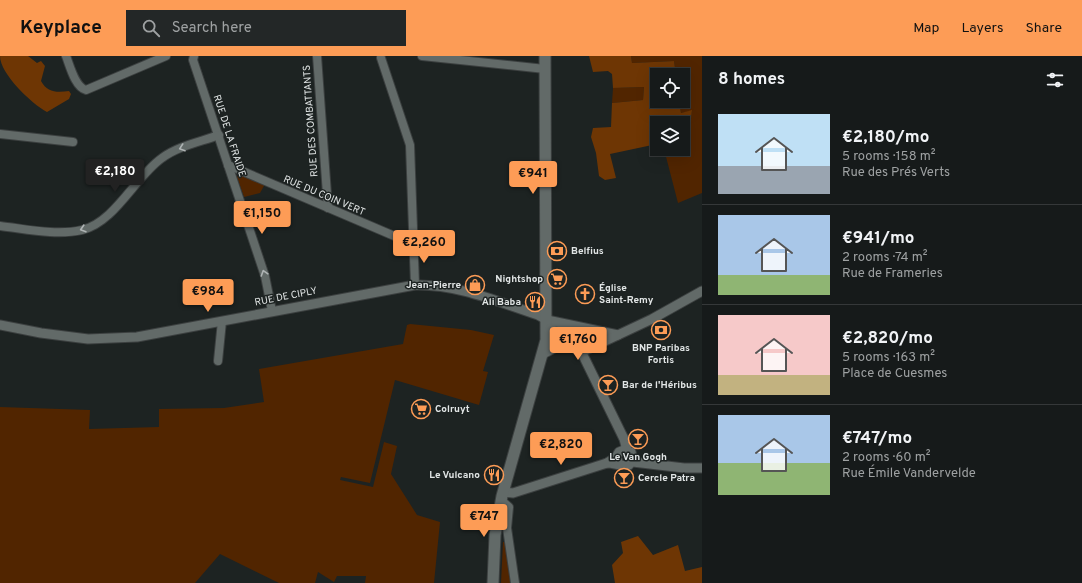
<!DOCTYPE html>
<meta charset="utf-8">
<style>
:root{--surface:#161a1a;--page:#232727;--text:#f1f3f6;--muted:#9ea1a2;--line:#353839;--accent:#fd9c56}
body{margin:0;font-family:Overpass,sans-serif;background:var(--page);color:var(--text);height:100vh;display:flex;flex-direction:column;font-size:15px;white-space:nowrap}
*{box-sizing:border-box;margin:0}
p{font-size:13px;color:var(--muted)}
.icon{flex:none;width:22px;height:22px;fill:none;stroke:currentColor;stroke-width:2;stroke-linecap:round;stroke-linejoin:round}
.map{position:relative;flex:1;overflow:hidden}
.drawer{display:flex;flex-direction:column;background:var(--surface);width:380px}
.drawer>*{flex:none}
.controls{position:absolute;left:650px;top:12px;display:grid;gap:8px}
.controls a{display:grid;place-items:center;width:40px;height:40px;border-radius:0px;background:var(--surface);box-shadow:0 4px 16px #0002,0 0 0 1px var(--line);font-size:20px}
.price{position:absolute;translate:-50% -34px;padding:0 9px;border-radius:4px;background:var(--accent);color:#111;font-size:13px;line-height:26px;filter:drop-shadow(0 1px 2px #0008)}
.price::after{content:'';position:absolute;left:50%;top:24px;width:12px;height:9px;margin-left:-6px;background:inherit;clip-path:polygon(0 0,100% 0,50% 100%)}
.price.current{background:#222;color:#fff}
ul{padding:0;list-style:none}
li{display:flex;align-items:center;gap:12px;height:100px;padding:0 16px}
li+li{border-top:1px solid var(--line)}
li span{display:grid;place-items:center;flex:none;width:112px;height:80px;border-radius:0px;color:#555}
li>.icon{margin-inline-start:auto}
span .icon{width:48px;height:48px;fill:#fffc;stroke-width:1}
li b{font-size:17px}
h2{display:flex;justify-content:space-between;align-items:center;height:48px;padding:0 16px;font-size:17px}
header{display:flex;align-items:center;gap:24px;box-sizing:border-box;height:56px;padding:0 20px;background:var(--accent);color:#111}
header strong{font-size:19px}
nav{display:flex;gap:22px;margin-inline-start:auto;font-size:14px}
.search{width:280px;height:36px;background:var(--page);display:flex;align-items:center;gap:10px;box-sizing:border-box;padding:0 14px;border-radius:0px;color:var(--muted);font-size:15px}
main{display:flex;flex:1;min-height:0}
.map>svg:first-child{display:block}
</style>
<header>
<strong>Keyplace</strong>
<div class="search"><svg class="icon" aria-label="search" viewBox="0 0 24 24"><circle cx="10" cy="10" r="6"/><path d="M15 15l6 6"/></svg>Search here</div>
<nav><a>Map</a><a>Layers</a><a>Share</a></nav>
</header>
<main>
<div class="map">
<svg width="702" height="527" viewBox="0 0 702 527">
<rect width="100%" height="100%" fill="#1d2322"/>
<!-- green -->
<g fill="#512500">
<polygon points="631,0 702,0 702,137 678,147 664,93 683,93 683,87 688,78 685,71 691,63 692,55 681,57 679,45 683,45 683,19 676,19 674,5 632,7"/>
<polygon points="644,31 643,44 612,47 613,32"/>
<polygon points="240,117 265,128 260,137 244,141 237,121"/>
<polygon points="410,268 471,274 494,279 483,315 488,316 479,349 395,324 370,427 341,421 340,424 373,431 384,386 397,390 391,418 417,459 440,466 434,527 365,527 366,520 337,520 334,526 318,516 315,527 279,527 220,498 195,527 0,527 0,351 90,354 89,373 159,371 159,353 224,352 264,346 259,313 403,288 407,269"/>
<polygon points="503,486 506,486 513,527 501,527"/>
</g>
<!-- forest -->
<g fill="#6e3604">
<path d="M0 0H28L37 7 41 5 45 10 41 25C47 36 56 37 69 35L71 38 69 43 47 56C32 48 0 18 0 0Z"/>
<polygon points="589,0 631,0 632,7 674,5 676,19 657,19 657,45 679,45 681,57 692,54 691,63 685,71 688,78 688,83 683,87 683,67 657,67 657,88 610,98 616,122 605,124 599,120 596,97 591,81 593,72 611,71 612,47 643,44 644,31 613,32 612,18 608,15 593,16"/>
<polygon points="638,480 653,499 678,489 685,515 702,511 702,527 615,527 612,509 623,497 621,486"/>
</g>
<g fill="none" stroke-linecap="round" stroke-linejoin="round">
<!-- minor casing -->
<g stroke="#3c4040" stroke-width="10">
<g id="minor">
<path d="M66 0C70 10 75 31 86 34L166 0"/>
<polyline points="194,0 193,4 265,220 272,255"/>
<polyline points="317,0 328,152"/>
<polyline points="422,0 545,13"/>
<polyline points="381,2 410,89 415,229"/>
<polyline points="0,78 73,86"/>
<polyline points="228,109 413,188"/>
<path d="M0 170C26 173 56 180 82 174 115 166 135 121 162 102 178 90 200 86 219 79"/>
<polyline points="218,305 222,265"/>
<polyline points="501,444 509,451 507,472 515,527"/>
</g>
</g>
<!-- tertiary casing -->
<g stroke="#3c4040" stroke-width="11">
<g id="tertiary">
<path d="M0 269 41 277 88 283 137 281 415 229C458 228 498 246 538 259L547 264 618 279"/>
<polyline points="547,272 556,275 570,286"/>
<polyline points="581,295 624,383 627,394"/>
<polyline points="543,298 558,290 571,290 577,294 586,294 652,263 702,235"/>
<polyline points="633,406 684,412 702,412"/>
<path d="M607 407C615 407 622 411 629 409L633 403 631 396 624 394 619 396 616 401 619 408"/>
<polyline points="503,436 513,437 607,407 616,401"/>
</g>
</g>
<!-- secondary casing -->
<g stroke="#3c4040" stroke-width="13">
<polyline id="secondary" points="493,527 495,479 502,440 546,284 545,0"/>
</g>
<!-- minor -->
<use href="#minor" stroke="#626a68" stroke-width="8"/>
<!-- tertiary -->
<use href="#tertiary" stroke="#626a68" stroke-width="9"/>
<!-- secondary -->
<use href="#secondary" stroke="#626a68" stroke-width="11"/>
</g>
<!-- one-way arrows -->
<defs><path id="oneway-chevron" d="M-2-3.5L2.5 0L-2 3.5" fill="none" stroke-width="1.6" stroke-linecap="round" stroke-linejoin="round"/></defs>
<g stroke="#afb4b4">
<use href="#oneway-chevron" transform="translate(182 92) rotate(161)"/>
<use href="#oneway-chevron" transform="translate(83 173) rotate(163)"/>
<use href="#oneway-chevron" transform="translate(264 217) rotate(-107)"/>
</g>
<!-- icons -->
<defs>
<g id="bank-ring" transform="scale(1)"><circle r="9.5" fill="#1d2322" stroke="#fd9c56" stroke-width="1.5"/><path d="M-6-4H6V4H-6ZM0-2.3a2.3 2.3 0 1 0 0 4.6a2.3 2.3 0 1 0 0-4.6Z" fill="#fd9c56"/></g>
<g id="supermarket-ring" transform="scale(1)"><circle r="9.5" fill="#1d2322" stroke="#fd9c56" stroke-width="1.5"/><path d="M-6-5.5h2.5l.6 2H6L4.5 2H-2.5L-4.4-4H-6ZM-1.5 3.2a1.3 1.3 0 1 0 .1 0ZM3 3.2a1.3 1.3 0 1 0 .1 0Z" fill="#fd9c56"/></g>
<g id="shop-ring" transform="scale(1)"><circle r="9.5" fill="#1d2322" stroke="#fd9c56" stroke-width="1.5"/><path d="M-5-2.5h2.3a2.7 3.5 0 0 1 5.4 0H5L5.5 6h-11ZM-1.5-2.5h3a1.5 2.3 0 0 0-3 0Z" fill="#fd9c56"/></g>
<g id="church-ring" transform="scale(1)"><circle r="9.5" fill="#1d2322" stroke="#fd9c56" stroke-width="1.5"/><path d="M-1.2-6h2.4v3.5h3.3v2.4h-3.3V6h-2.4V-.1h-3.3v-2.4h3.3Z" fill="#fd9c56"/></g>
<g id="restaurant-ring" transform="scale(1)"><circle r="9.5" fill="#1d2322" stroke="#fd9c56" stroke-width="1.5"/><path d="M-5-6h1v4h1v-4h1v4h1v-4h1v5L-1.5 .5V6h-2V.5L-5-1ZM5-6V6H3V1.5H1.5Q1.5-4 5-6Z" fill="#fd9c56"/></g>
<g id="bar-ring" transform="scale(1)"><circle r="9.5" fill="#1d2322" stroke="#fd9c56" stroke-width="1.5"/><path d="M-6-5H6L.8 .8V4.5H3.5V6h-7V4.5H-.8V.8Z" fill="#fd9c56"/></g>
</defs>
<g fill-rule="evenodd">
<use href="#bank-ring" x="557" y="195"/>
<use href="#supermarket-ring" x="557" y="223"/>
<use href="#shop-ring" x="475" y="229"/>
<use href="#church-ring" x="585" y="238"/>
<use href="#restaurant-ring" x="535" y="246"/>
<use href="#bank-ring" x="661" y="274"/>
<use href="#bar-ring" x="608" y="329"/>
<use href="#supermarket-ring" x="421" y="353"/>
<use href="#bar-ring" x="638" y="383"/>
<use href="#restaurant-ring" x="494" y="419"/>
<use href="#bar-ring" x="624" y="422"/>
</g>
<g text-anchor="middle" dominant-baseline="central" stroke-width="3" stroke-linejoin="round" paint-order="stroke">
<!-- street labels -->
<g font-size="10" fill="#e2e6e6" stroke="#1d2322">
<text transform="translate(311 65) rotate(-94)">RUE DES COMBATTANTS</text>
<text transform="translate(229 80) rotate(72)">RUE DE LA FRAIDE</text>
<text transform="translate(324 140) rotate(23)">RUE DU COIN VERT</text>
<text transform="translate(286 241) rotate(-11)">RUE DE CIPLY</text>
</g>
<!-- poi labels -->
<g font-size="10" font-weight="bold" fill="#e2e6e6" stroke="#1d2322" text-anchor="start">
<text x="571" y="195">Belfius</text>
<text x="543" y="223" text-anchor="end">Nightshop</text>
<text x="461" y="229" text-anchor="end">Jean-Pierre</text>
<text x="599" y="232">Église<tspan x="599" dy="12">Saint-Remy</tspan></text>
<text x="521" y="246" text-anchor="end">Ali Baba</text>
<text x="661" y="292" text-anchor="middle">BNP Paribas<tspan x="661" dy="12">Fortis</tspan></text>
<text x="622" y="329">Bar de l'Héribus</text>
<text x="435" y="353">Colruyt</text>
<text x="638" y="401" text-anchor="middle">Le Van Gogh</text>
<text x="480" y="419" text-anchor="end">Le Vulcano</text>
<text x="638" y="422">Cercle Patra</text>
</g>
</g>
</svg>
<div class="controls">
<a><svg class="icon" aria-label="locate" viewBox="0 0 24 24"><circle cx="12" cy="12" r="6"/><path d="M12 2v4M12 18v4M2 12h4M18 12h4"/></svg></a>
<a><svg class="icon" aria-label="layers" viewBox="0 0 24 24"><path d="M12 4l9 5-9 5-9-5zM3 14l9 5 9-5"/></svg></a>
</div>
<b class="price current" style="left:115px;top:137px">€2,180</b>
<b class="price" style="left:533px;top:139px">€941</b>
<b class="price" style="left:262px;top:179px">€1,150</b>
<b class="price" style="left:424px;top:208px">€2,260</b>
<b class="price" style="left:208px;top:257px">€984</b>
<b class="price" style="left:578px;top:305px">€1,760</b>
<b class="price" style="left:561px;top:410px">€2,820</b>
<b class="price" style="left:484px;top:482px">€747</b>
</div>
<section class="drawer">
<h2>8 homes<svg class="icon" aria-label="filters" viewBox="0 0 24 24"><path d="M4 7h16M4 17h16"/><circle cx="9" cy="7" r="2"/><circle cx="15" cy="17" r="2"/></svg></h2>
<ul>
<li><span style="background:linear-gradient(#bfe0f5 65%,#9aa5b1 0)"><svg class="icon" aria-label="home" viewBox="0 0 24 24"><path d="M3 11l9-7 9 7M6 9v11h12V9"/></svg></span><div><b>€2,180/mo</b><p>5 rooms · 158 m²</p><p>Rue des Prés Verts</p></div></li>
<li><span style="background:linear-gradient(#a9c7e8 75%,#8fb573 0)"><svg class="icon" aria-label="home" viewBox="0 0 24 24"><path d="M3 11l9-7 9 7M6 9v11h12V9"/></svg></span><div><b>€941/mo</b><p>2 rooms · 74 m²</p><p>Rue de Frameries</p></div></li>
<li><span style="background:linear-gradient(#f6c9c9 75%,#c2b280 0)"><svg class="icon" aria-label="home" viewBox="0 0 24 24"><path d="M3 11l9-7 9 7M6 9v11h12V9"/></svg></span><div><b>€2,820/mo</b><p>5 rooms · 163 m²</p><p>Place de Cuesmes</p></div></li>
<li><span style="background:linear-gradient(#a9c7e8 60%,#8fb573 0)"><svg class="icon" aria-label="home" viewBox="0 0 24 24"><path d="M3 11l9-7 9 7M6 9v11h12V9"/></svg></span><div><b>€747/mo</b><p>2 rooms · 60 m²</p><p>Rue Émile Vandervelde</p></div></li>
</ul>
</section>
</main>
